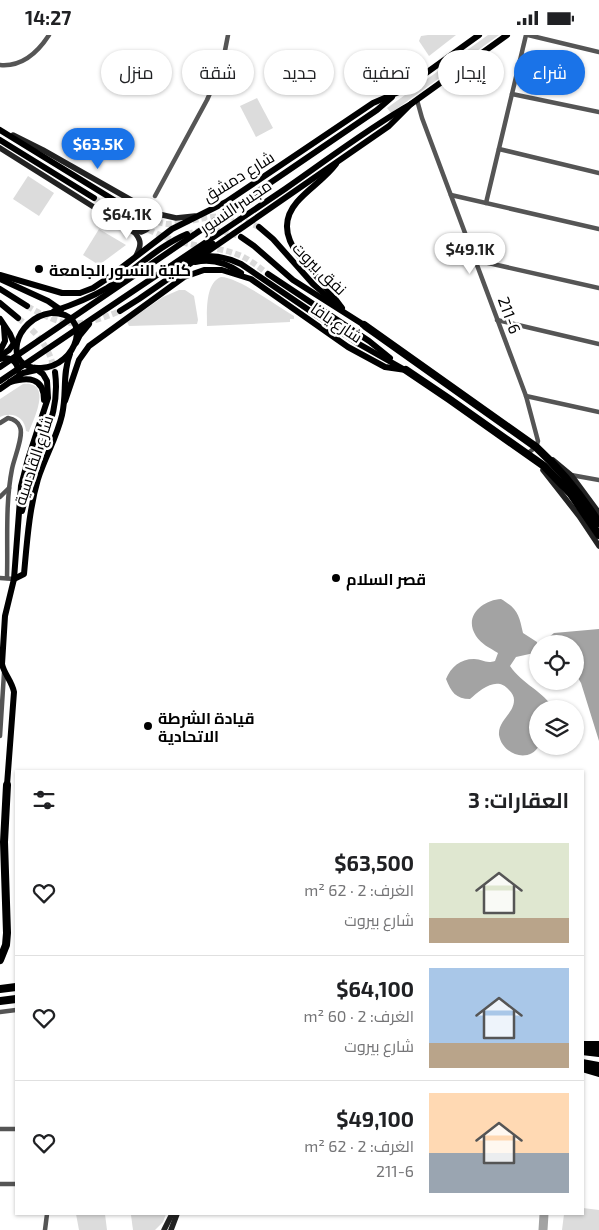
<!DOCTYPE html>
<html lang="ar">
<meta charset="utf-8">
<style>
:root{--surface:#fff;--page:#f2f2f2;--text:#202124;--muted:#757577;--line:#e0e0e0;--accent:#1a73e8}
body{margin:0;font-family:"Exo 2",Cairo,sans-serif;background:var(--page);color:var(--text);direction:rtl;height:100vh;display:flex;flex-direction:column;font-size:19px;white-space:nowrap}
*{box-sizing:border-box;margin:0}
p{font-size:16px;color:var(--muted)}
.icon{flex:none;width:28px;height:28px;fill:none;stroke:currentColor;stroke-width:2;stroke-linecap:round;stroke-linejoin:round}
.map{position:relative;flex:1;overflow:hidden;direction:ltr}
.side{position:absolute;left:15px;top:735px;width:569px;height:445px;display:flex;flex-direction:column;background:var(--surface);border-radius:0px;box-shadow:0 1px 4px #0004;direction:rtl}
.side>*{flex:none}
.hud{position:absolute;left:15px;top:15px;width:570px;height:45px;direction:rtl;display:flex;gap:10px}
.buttons{position:absolute;left:529px;top:600px;display:grid;gap:10px}
.buttons a{display:grid;place-items:center;width:55px;height:55px;border-radius:50%;background:var(--surface);box-shadow:0 1px 4px #0004;font-size:25px}
.price{position:absolute;translate:-50% -42px;padding:0 11px;border-radius:18px;background:#fff;color:#222;font-size:16px;line-height:32px;filter:drop-shadow(0 1px 2px #0008)}
.price::after{content:'';position:absolute;left:50%;top:30px;width:15px;height:11px;margin-left:-8px;background:inherit;clip-path:polygon(0 0,100% 0,50% 100%)}
.price.current{background:var(--accent);color:#fff}
ul{padding:0;list-style:none}
li{display:flex;align-items:center;gap:15px;height:125px;padding:0 15px}
li+li{border-top:1px solid var(--line)}
li span{display:grid;place-items:center;flex:none;width:140px;height:100px;border-radius:0px;color:#555}
li>.icon{margin-inline-start:auto}
span .icon{width:60px;height:60px;fill:#fffc;stroke-width:1}
li b{font-size:21px}
h2{display:flex;justify-content:space-between;align-items:center;height:60px;padding:0 15px;font-size:21px}
.tag{padding:0 18px;border-radius:22px;background:var(--surface);box-shadow:0 1px 4px #0004;font-size:18px;line-height:45px}
.tag.current{background:var(--accent);color:#fff}
.status{display:flex;justify-content:space-between;align-items:center;height:35px;padding:0 25px;background:var(--surface);direction:ltr}
.status svg{height:14px;fill:currentColor}
.map>svg:first-child{display:block}
</style>
<div class="status"><b>14:27</b><svg viewBox="0 0 49 12"><path d="M0 12V9h3v3zM5 12V6h3v6zM10 12V3h3v9zM15 12V0h3v12zM26 1h20v11H26zM47 4h2v5h-2z"/></svg></div>
<div class="map">
<svg width="599" height="1195" viewBox="0 0 599 1195">
<rect width="100%" height="100%" fill="#fff"/>
<!-- green -->
<g fill="#dcdcdc">
<polygon points="428,0 456,0 429,21 419,6 421,1"/>
<polygon points="488,0 499,0 391,78 387,73"/>
<polygon points="257,63 273,93 256,102 240,71"/>
<polygon points="28,141 54,158 39,181 13,164"/>
<polygon points="99,194 126,210 99,230 83,220"/>
<path d="M221 242C238 242 277 271 294 281V284H290V287L207 291C207 277 205 248 221 242Z"/>
<polygon points="179,255 185,255 194,261 198,285 197,289 129,291 127,287 163,262"/>
<path d="M23 349C53 346 34 384 29 397L26 396C25 382 12 376 0 382V364Z"/>
<polygon points="583,1173 599,1175 599,1195 562,1195 564,1179 582,1179"/>
<polygon points="76,1179 105,1179 107,1195 79,1195"/>
<polygon points="146,1179 166,1179 163,1187 155,1195 133,1195 131,1180"/>
</g>
<!-- water -->
<g fill="#a3a3a3">
<path d="M501 564C518 574 519 580 523 598L537 607V614L534 618 516 622 510 631C522 649 543 656 554 674H538V711H539C528 729 502 719 499 700 498 685 514 679 514 665 514 661 512 658 509 655 497 640 480 655 470 664 456 664 451 657 446 644 451 632 460 624 474 624 483 624 485 629 495 626L498 618C490 613 481 609 476 601 463 581 483 565 501 564Z"/>
<polygon points="599,594 599,706 581,648 575,638 575,609 549,609 549,602 554,598"/>
</g>
<g fill="none" stroke-linecap="round" stroke-linejoin="round">
<!-- river -->
<polyline stroke="#a3a3a3" stroke-width="9" points="543,1195 544,1179"/>
<!-- primary-tunnel -->
<g stroke="#d9d9d9" stroke-width="6" stroke-dasharray="6 3" stroke-linecap="butt">
<path d="M94 163C118 177 142 194 168 203 191 212 216 211 239 220 249 224 259 232 268 239"/>
<path d="M140 181C149 184 157 188 167 189 188 189 208 179 229 182 240 183 249 188 259 192"/>
<path d="M187 199C207 193 222 194 241 202"/>
<path d="M27 271C64 293 80 293 120 276"/>
<path d="M18 283C36 297 49 311 54 334"/>
</g>
<!-- street -->
<g stroke="#555" stroke-width="4.5">
<polyline points="528,0 599,17"/>
<path d="M0 30C22 32 38 17 49 0"/>
<polyline points="512,59 599,77"/>
<polyline points="417,65 422,83 526,361 538,406 536,412 528,418"/>
<polyline points="499,114 599,138"/>
<polyline points="451,160 599,194"/>
<polyline points="155,161 207,65 222,31 228,0"/>
<polyline points="486,168 526,0"/>
<polyline points="475,225 599,253"/>
<polyline points="497,285 599,309"/>
<polyline points="526,361 599,377"/>
<path d="M0 388 8 383C13 384 18 386 20 392 24 401 14 423 12 434 5 469 8 507 7 543"/>
<polyline points="571,440 599,445"/>
<polyline points="0,462 9,453"/>
<polyline points="0,543 14,544"/>
<polyline points="0,701 4,638"/>
<polyline points="0,977 16,975"/>
<polyline points="0,1094 16,1094"/>
<polyline points="0,1149 16,1149"/>
<polyline points="45,1195 47,1179"/>
</g>
<!-- secondary -->
<g stroke="#222" stroke-width="5.5">
<polyline points="13,100 43,115 154,178 176,183 195,181"/>
<path d="M0 113 135 198C142 206 141 211 136 221"/>
<path d="M133 194 141 197C148 195 152 190 151 183L145 175"/>
<polyline points="553,425 571,440 599,478"/>
<polyline points="543,435 579,481 599,511"/>
<polyline points="164,1195 172,1179"/>
<polyline points="171,1195 177,1179"/>
</g>
<!-- primary -->
<g stroke="#000" stroke-width="6">
<polyline points="0,95 140,181"/>
<polyline points="0,105 94,163"/>
<path d="M336 129C325 144 309 153 297 167 272 196 299 222 318 243 327 253 335 263 342 273"/>
<polyline points="259,192 273,204 313,249 335,268"/>
<polyline points="241,202 254,211 293,245 364,290"/>
<polyline points="193,219 213,209"/>
<path d="M195 227C212 223 227 228 241 238"/>
<path d="M178 228C199 218 220 219 241 229L359 309 405 335"/>
<polyline points="268,239 369,306 390,323"/>
<polyline points="0,240 62,258 80,258 93,253 108,243 172,194 226,167 373,68 401,56 479,0"/>
<polyline points="0,244 48,266 61,275"/>
<polyline points="0,254 27,271"/>
<polyline points="0,268 18,283"/>
<path d="M54 276C72 270 90 263 107 253 134 236 158 211 187 199"/>
<polyline points="120,276 139,264 389,91 411,69 507,0"/>
<path d="M51 278C95 277 77 332 41 333 1 335 14 283 51 278Z"/>
<polyline points="0,284 10,299 15,311"/>
<polyline points="76,308 80,300 89,289"/>
<polyline points="0,316 5,306 4,292"/>
<polyline points="0,321 9,315 15,307"/>
<path d="M0 324C9 321 18 326 18 336"/>
<polyline points="0,332 377,75 392,62"/>
<path d="M0 346C95 282 190 217 285 154 327 125 367 94 411 69"/>
<path d="M10 347C28 342 44 342 44 365"/>
<polyline points="0,354 23,338 36,335"/>
<polyline points="65,366 79,325 89,311 184,242 204,235 222,235 251,244 348,312 385,332 406,335"/>
<path d="M22 476C26 461 29 445 34 431 46 397 60 374 55 337"/>
<path d="M14 544 24 539C27 507 29 475 38 444 45 422 57 402 62 380 67 359 62 339 70 319"/>
<path d="M7 750 14 657C12 646 4 639 2 629L5 581 14 544 21 451 28 424 48 363 47 346 43 339 35 333"/>
</g>
<!-- highway -->
<g stroke="#000" stroke-width="8">
<path d="M364 290 536 412C561 435 581 460 599 488"/>
<polyline points="406,335 449,364 544,431 571,459 599,500"/>
<polyline points="0,925 6,910 7,898 4,807 7,750"/>
<polyline points="0,954 16,952"/>
<polyline points="0,966 16,964"/>
<polyline points="582,1010 599,1010"/>
<polyline points="582,1016 599,1018"/>
<polyline points="582,1028 599,1031"/>
<polyline points="582,1033 599,1038"/>
</g>
</g>
<!-- markers -->
<g fill="#000" stroke="#fff" stroke-width="2">
<circle cx="39" cy="234" r="5"/>
<circle cx="336" cy="543" r="5"/>
<circle cx="148" cy="691" r="5"/>
</g>
<g text-anchor="middle" dominant-baseline="central" stroke-width="5" stroke-linejoin="round" paint-order="stroke">
<!-- street labels -->
<g font-size="16" fill="#000" stroke="#fff">
<text transform="translate(238 141) rotate(-32)">شارع دمشق</text>
<text transform="translate(235 171) rotate(-34)">مجسر النسور</text>
<text transform="translate(320 233) rotate(44)">نفق بيروت</text>
<text transform="translate(510 280) rotate(70)">211-6</text>
<text transform="translate(337 287) rotate(34)">شارع يافا</text>
<text transform="translate(33 425) rotate(-72)">شارع القادسية</text>
</g>
<!-- poi labels -->
<g font-size="16" font-weight="bold" fill="#000" stroke="#fff" text-anchor="start">
<text x="49" y="234">كلية النسور الجامعة</text>
<text x="346" y="543">قصر السلام</text>
<text x="158" y="682">قيادة الشرطة<tspan x="158" dy="18">الاتحادية</tspan></text>
</g>
</g>
</svg>
<div class="buttons">
<a><svg class="icon" aria-label="locate" viewBox="0 0 24 24"><circle cx="12" cy="12" r="6"/><path d="M12 2v4M12 18v4M2 12h4M18 12h4"/></svg></a>
<a><svg class="icon" aria-label="layers" viewBox="0 0 24 24"><path d="M12 4l9 5-9 5-9-5zM3 14l9 5 9-5"/></svg></a>
</div>
<b class="price current" style="left:98px;top:135px">$63.5K</b>
<b class="price" style="left:127px;top:205px">$64.1K</b>
<b class="price" style="left:470px;top:240px">$49.1K</b>
<div class="hud">
<a class="tag current">شراء</a>
<a class="tag">إيجار</a>
<a class="tag">تصفية</a>
<a class="tag">جديد</a>
<a class="tag">شقة</a>
<a class="tag">منزل</a>
</div>
<section class="side">
<h2>العقارات: 3<svg class="icon" aria-label="filters" viewBox="0 0 24 24"><path d="M4 7h16M4 17h16"/><circle cx="9" cy="7" r="2"/><circle cx="15" cy="17" r="2"/></svg></h2>
<ul>
<li><span style="background:linear-gradient(#dfe7d0 75%,#b9a48a 0)"><svg class="icon" aria-label="home" viewBox="0 0 24 24"><path d="M3 11l9-7 9 7M6 9v11h12V9"/></svg></span><div><b>$63,500</b><p>الغرف: 2 · 62 m²</p><p>شارع بيروت</p></div><svg class="icon" aria-label="heart" viewBox="0 0 24 24"><path d="M12 20l-8-8c-3-5 5-10 8-4 3-6 11-1 8 4z"/></svg></li>
<li><span style="background:linear-gradient(#a9c7e8 75%,#b9a48a 0)"><svg class="icon" aria-label="home" viewBox="0 0 24 24"><path d="M3 11l9-7 9 7M6 9v11h12V9"/></svg></span><div><b>$64,100</b><p>الغرف: 2 · 60 m²</p><p>شارع بيروت</p></div><svg class="icon" aria-label="heart" viewBox="0 0 24 24"><path d="M12 20l-8-8c-3-5 5-10 8-4 3-6 11-1 8 4z"/></svg></li>
<li><span style="background:linear-gradient(#ffd9b3 60%,#9aa5b1 0)"><svg class="icon" aria-label="home" viewBox="0 0 24 24"><path d="M3 11l9-7 9 7M6 9v11h12V9"/></svg></span><div><b>$49,100</b><p>الغرف: 2 · 62 m²</p><p>211-6</p></div><svg class="icon" aria-label="heart" viewBox="0 0 24 24"><path d="M12 20l-8-8c-3-5 5-10 8-4 3-6 11-1 8 4z"/></svg></li>
</ul>
</section>
</div>
